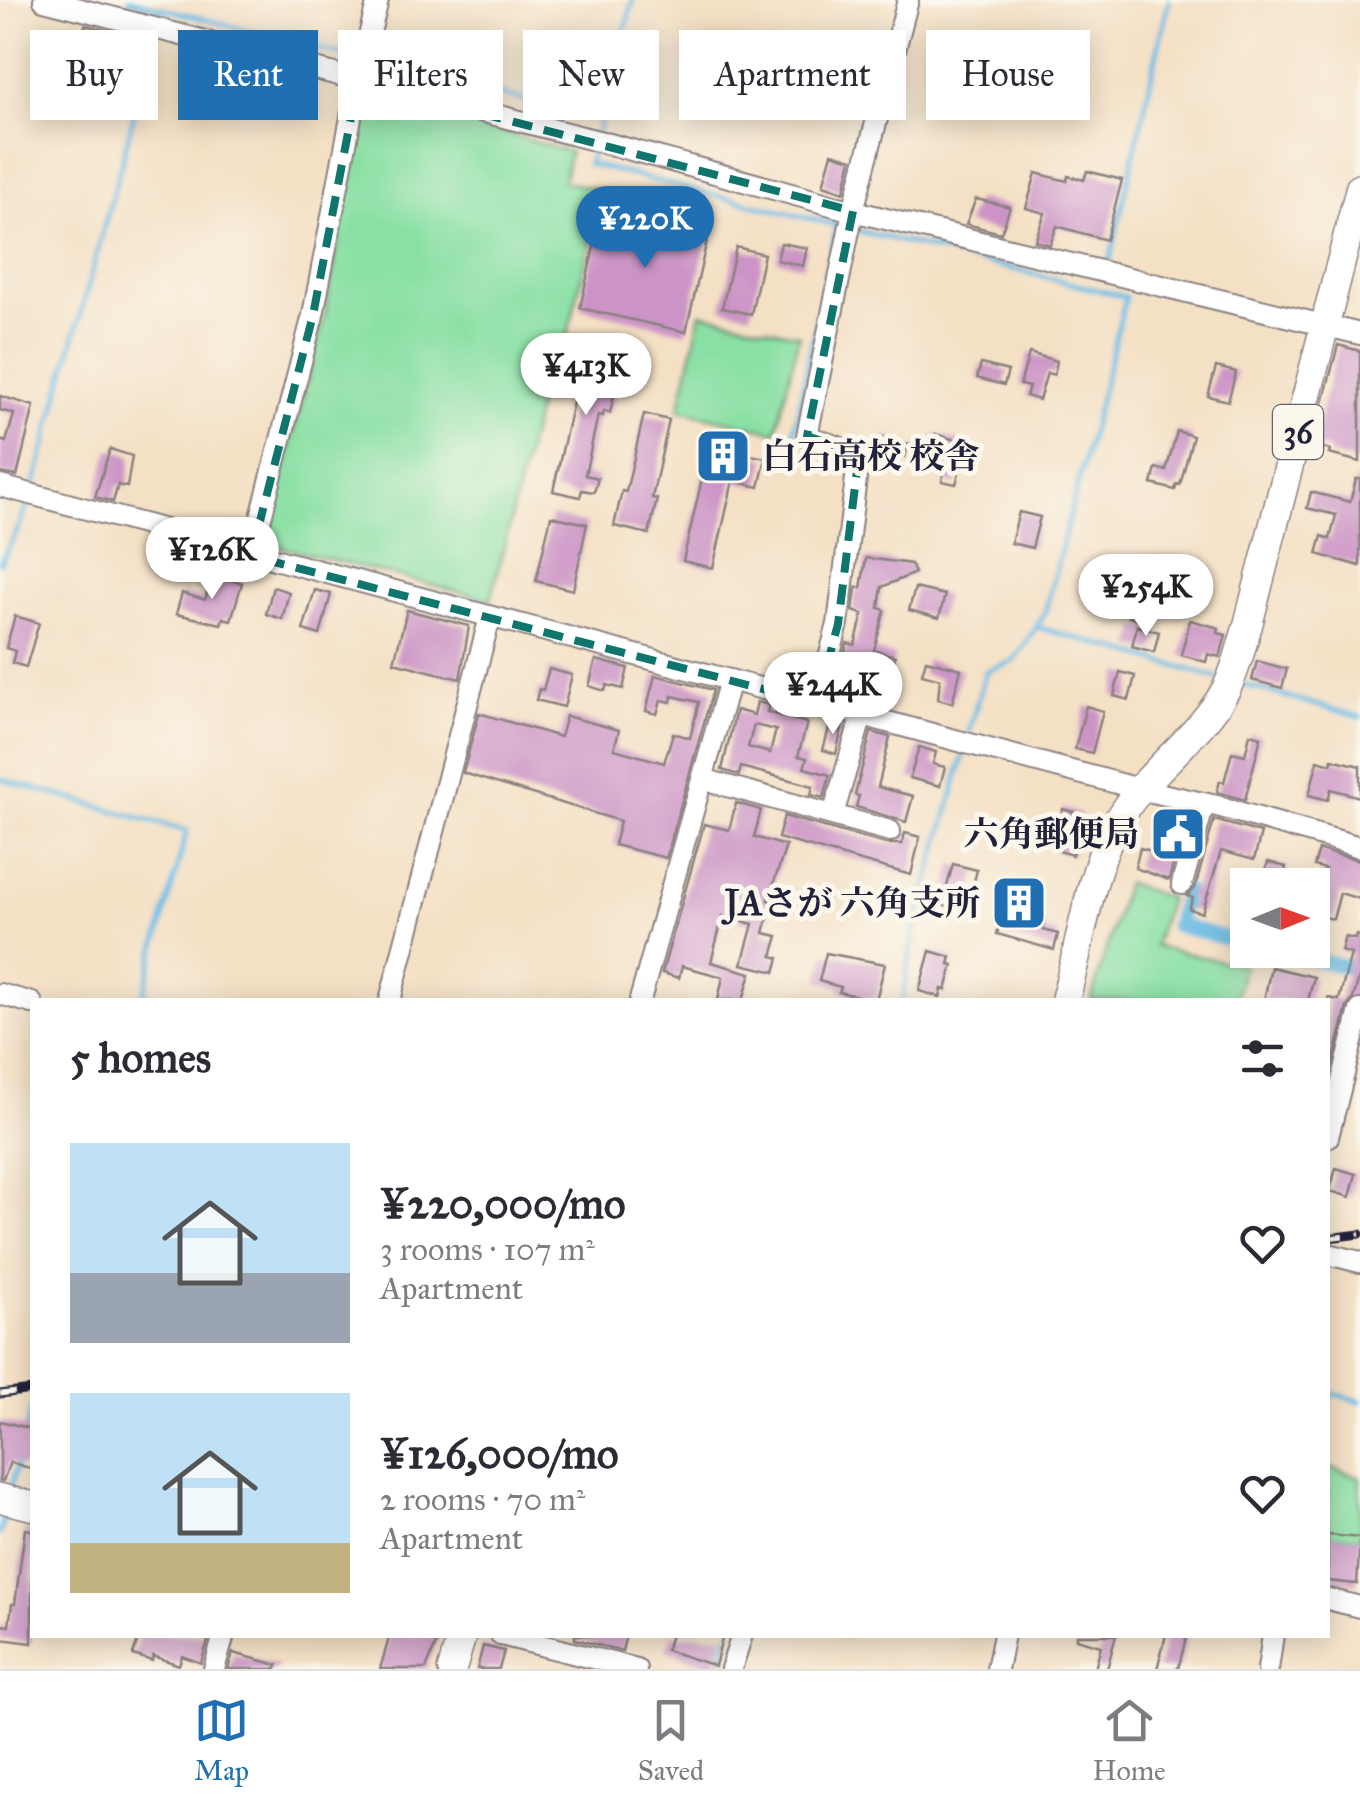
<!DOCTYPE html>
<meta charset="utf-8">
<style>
:root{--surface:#fff;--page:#f7f7f7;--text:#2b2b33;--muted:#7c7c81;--line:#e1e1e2;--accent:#1f6fb2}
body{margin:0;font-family:"IM FELL Great Primer","Noto Serif JP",serif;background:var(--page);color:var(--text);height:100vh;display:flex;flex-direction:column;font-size:38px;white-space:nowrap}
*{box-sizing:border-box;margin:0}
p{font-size:32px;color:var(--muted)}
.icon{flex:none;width:55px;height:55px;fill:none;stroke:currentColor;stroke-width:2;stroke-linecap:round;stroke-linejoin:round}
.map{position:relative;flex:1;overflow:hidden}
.details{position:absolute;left:30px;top:998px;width:1300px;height:640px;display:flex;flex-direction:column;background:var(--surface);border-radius:0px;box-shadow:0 5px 25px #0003}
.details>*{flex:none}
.banner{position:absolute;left:30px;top:30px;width:1300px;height:90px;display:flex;gap:20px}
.needle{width:65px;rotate:89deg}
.buttons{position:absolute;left:1230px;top:868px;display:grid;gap:20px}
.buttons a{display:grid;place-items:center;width:100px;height:100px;border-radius:0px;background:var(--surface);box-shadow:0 5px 25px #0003;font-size:50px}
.price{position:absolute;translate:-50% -85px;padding:0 22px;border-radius:35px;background:#fff;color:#222;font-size:32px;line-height:65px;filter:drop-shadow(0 2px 5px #0008)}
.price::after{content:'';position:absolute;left:50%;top:60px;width:30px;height:22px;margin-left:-15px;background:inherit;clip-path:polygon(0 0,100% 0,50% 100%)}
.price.active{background:var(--accent);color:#fff}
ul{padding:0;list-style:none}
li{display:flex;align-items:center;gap:30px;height:250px;padding:0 40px}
li span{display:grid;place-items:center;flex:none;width:280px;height:200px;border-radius:0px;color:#555}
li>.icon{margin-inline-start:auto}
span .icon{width:120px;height:120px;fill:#fffc;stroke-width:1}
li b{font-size:42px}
h2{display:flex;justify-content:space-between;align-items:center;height:120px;padding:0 40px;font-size:42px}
.chip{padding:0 35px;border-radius:0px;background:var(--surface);box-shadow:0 5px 25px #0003;font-size:35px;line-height:90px}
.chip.active{background:var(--accent);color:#fff}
.dock{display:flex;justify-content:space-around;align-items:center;height:140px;border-top:2px solid var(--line);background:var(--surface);font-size:28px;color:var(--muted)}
.dock a{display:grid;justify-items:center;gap:5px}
.dock .active{color:var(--accent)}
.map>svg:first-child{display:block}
</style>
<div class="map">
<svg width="1360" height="1669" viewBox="0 0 1360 1669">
<rect width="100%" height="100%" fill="#fbf7ec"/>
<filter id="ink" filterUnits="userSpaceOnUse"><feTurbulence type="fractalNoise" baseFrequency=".01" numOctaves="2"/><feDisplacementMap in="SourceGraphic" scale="20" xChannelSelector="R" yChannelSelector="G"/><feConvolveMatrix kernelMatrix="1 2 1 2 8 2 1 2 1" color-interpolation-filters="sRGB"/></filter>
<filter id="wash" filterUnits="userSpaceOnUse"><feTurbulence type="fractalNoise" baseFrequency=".0048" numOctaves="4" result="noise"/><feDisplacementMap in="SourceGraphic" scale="40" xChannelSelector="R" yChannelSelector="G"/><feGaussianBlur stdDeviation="2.25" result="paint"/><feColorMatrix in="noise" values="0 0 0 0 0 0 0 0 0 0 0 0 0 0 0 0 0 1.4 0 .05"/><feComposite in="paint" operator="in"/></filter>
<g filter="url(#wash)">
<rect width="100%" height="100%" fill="#f4e0c4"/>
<!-- green -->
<g fill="#8ae0a4" stroke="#568170" stroke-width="2.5">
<polygon points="389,99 570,152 563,181 603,191 557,379 545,376 491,600 265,543 325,314 362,118"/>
<polygon points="701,313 799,335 776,432 679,410"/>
<polygon points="1126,883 1169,898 1154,946 1244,966 1235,1000 1091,1000"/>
<polygon points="1328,1467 1360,1477 1360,1538 1328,1535"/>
</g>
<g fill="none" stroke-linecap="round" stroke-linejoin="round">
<!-- stream -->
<g stroke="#6abbe5" stroke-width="5">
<polyline points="129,0 162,8"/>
<polyline points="158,22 162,8 356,58"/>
<polyline points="366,60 601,120"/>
<polyline points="597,134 633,0"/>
<polyline points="594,145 588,164 845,227"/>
<polyline points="855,230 1126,297 1044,615 1014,661 986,671 968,735"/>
<polyline points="1109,265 1169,0"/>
<polyline points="785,442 792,440 836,226"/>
<polyline points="33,491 156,33"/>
<polyline points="0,563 17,532 29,501"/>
<polyline points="1037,627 1222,679"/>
<polyline points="1237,683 1360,717"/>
<polyline points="0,779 187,831 142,1000"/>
<polyline points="902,1000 914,934 966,746"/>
<polyline points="1328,1392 1360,1401"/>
<polyline points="25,1434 32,1408"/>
<polyline points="9,1492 18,1460"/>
<polyline points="0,1534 6,1508"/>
<polyline points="719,1669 728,1635"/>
</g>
<!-- canal -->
<g stroke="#6abbe5" stroke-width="15">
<polyline points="1186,891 1176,925 1248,944"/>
<polyline points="1274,950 1360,970"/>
</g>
</g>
<g id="blocks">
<!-- building -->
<g fill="#cc94c6" fill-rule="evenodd">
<polygon points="85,25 130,36 126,47 108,42 102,64 97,63 93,75 72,69"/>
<polygon points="832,153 852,159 844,192 823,185"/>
<polygon points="1087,171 1122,180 1106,240 1057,226 1050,245 1035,241 1045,213 1026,208 1036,173 1067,181 1068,176 1084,180"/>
<polygon points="976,199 1010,207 1001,233 966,224"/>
<polygon points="602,212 640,221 641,215 700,229 699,234 708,236 686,332 580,308"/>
<polygon points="781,243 807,248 803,266 777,260"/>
<polygon points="736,247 764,254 751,314 722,308"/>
<polygon points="587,340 619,347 608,394 614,395 610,413 604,411 603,416 598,415 585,475 598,478 594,492 582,490 580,497 553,491"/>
<polygon points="1338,345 1360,351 1360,462 1329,454 1330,450 1312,445"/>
<polygon points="1029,353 1057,361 1054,375 1047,373 1039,400 1026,396 1029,387 1020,385"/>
<polygon points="981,364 1008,371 1004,385 977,378"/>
<polygon points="1216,367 1236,372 1228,401 1208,396"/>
<polygon points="0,396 34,406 17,476 0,473 0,440 6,442 14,414 0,410"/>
<polygon points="644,414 669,420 652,498 657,499 649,534 614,526 622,491 626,492"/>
<polygon points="713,431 743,438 740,453 766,458 759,487 733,481 713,568 683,561"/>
<polygon points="1177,431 1193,436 1180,485 1177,484 1175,490 1152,484 1156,468 1166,471"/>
<polygon points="935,434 967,443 956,484 942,481 944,470 927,466"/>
<polygon points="884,437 909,444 905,457 881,450"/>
<polygon points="110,449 132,456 127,487 118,485 113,502 95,497"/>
<polygon points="1356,479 1360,479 1360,566 1317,554 1322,536 1330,539 1336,515 1307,508 1311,492 1350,502"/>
<polygon points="1019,512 1040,517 1032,548 1011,543"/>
<polygon points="551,516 587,524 573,590 536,581"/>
<polygon points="866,558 911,564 915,573 882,587 879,608 885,610 874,650 895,656 884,698 836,686 847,643 855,645 863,614 853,611 856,587 861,588"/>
<polygon points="212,575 242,583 231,620 223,618 221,624 176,614 182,593 205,600"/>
<polygon points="273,587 289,592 282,619 266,614"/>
<polygon points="915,588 945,595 939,618 909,610"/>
<polygon points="315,590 331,594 320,635 303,630"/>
<polygon points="1133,603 1153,608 1149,623 1129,617"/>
<polygon points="407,610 469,626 460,679 394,662"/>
<polygon points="15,616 39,623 26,667 12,663 15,651 6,648"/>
<polygon points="1190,620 1219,628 1218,633 1226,635 1220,657 1208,654 1206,662 1181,655"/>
<polygon points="1137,626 1159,632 1154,652 1132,646"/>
<polygon points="596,660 628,668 623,689 607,685 605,691 589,686"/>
<polygon points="926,660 961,669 952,703 938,699 940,679 922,674"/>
<polygon points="1257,661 1287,669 1282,688 1252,680"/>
<polygon points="549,669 572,675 564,707 536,700 539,689 543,690"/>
<polygon points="1120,672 1135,676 1129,700 1114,696"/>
<polygon points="655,675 713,690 666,858 614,845 620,821 463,773 479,713 560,737 566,716 619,730 614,749 664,763 673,733 690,738 699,702 672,696 671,702 661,700 657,714 646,711"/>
<path d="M757 702 769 705 767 712 807 723 798 756 807 758 804 768 830 775 824 798 811 795 813 786 741 767 739 775 722 770 736 710 754 715ZM754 725 776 730 770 753 748 747Z"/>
<polygon points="1086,706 1103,711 1092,753 1075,749"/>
<polygon points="831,721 843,724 836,754 823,750"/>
<polygon points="871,732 890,737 878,787 913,796 906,822 856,807 859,796 855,795"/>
<polygon points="1250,734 1261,737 1245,800 1217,792 1220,781 1224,782 1232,752 1245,755"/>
<polygon points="919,747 936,752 933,764 945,767 940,786 910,778"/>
<polygon points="1332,759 1360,766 1360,797 1331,789 1328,800 1309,795 1318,760 1331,764"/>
<polygon points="736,803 761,810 754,837 786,846 768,900 772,902 764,933 778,936 772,956 779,958 775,972 742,964 753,924 723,916 711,962 751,973 743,1000 718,1000 723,977 682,966 679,978 662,973 704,824 729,830"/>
<polygon points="1063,809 1081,814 1072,855 1052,849"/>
<polygon points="784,816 886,844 902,844 905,833 920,837 911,875 778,838"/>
<polygon points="1214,820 1261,833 1254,860 1221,851 1202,913 1189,909 1193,898 1187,896 1195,888"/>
<polygon points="1140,848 1175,857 1169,880 1135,868"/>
<polygon points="1319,850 1360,860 1360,899 1340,893 1333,919 1312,914 1312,890 1319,892 1325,869 1314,866"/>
<polygon points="1268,862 1286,867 1282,885 1262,885"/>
<polygon points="953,864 977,870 966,912 942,905"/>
<polygon points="1011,883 1037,890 1030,916 1045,920 1043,930 1058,934 1054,950 997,934"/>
<polygon points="1356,935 1360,936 1360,974 1353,999 1347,1007 1328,1083 1328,998 1339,1000 1351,954 1341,951 1345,937 1355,939"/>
<polygon points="930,951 951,957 949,964 953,965 946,990 942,989 940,997 919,991"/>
<polygon points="826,953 885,964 876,1000 839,992 841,987 819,981"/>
<polygon points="1271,967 1314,977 1308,1000 1264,1000"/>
<polygon points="1336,1168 1356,1174 1350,1197 1330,1191"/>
<polygon points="0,1421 32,1429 32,1469 10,1462 3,1481 0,1481"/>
<polygon points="25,1529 32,1530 32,1643 0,1639 0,1625 9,1626 12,1604 15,1604"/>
<polygon points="1328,1535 1360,1538 1357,1584 1328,1581"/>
<polygon points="140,1635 210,1635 201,1663 182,1656 179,1665 153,1656 152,1661 133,1655"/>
<polygon points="390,1635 440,1635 426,1669 380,1669"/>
<polygon points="575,1635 626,1635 622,1651 575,1639"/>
<polygon points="671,1635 723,1635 715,1666 666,1650"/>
<polygon points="1076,1635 1116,1635 1107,1669 1095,1669 1101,1646 1076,1639"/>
<polygon points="1166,1635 1187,1635 1178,1669 1157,1669"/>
<polygon points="483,1646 504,1651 499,1669 477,1669"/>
<polygon points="233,1653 278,1665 277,1669 228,1669"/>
</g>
</g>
</g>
<g filter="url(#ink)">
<use href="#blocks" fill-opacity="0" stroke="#8b8180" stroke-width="2.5"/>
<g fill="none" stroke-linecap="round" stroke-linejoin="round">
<!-- minor casing -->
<g stroke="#8b8180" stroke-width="24">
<g id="minor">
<polyline points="44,0 606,143 853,211 1360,334"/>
<polyline points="0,486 1143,790 1217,806 1360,847"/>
<polyline points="251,556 313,315 358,81 378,0"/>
<polyline points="817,703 838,624 859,454 807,436 853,211 908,0"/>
<polyline points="702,779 890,831"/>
<polyline points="833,815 862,715"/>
<polyline points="1182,884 1204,804"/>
<polyline points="0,994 32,1003"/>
<polyline points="390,1000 490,617"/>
<polyline points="640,1000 730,680"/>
<polyline points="1328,1137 1360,1010"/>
<polyline points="1328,1254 1360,1262"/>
<polyline points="1328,1599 1360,1607"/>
<polyline points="501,1635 636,1669"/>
<polyline points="214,1669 224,1635"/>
<polyline points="731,1669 742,1635"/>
<polyline points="997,1669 1004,1635"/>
<polyline points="1268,1669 1273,1635"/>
</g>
</g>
<!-- major casing -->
<g stroke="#8b8180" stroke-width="31">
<g id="major">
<path d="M1065 1000C1081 944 1089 873 1117 822 1141 777 1200 737 1225 691 1236 671 1241 647 1248 625L1360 188"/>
<polyline points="0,1498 32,1506"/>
<polyline points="452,1669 462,1635"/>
</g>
</g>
<!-- minor -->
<use href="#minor" stroke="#fff" stroke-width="20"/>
<!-- major -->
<use href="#major" stroke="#fff" stroke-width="28"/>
<!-- rail casing -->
<g stroke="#22223b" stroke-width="9">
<g id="rail">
<polyline points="1328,1238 1360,1234"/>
<polyline points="0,1394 32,1390"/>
</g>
</g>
<!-- rail -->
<use href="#rail" stroke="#fbf7ec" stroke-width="5" stroke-dasharray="15" stroke-linecap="butt"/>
</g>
</g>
<!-- marked area -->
<path fill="none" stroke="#0f766e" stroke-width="8" stroke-dasharray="20 12" stroke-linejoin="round" d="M358 81 853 211 807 436 859 454 838 624 817 703 251 556 313 315Z"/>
<!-- icons -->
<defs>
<g id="building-square" transform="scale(2.875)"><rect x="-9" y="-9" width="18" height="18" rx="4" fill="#1f6fb2" stroke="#fbf7ec"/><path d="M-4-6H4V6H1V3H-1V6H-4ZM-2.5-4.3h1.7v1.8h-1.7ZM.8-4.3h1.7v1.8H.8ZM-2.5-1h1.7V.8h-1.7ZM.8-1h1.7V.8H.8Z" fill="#fff"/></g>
<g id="civic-square" transform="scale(2.875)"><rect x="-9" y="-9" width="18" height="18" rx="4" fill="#1f6fb2" stroke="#fbf7ec"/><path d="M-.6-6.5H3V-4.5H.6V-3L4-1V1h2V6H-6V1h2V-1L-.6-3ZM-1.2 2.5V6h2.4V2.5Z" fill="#fff"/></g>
</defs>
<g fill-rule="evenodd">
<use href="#building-square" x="723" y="456"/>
<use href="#civic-square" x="1178" y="834"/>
<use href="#building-square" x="1019" y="903"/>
</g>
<g text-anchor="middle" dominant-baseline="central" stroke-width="10" stroke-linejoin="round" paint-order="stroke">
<!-- shield labels -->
<rect fill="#fbf7ec" stroke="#636270" stroke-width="2.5" x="1273" y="405" width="50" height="54" rx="8"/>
<g font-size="32" font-weight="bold" fill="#22223b">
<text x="1298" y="432">36</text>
</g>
<!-- poi labels -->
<g font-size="35" font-weight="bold" fill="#22223b" stroke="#fbf7ec" text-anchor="end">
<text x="762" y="456" text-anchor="start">白石高校 校舎</text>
<text x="1139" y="834">六角郵便局</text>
<text x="980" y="903">JAさが 六角支所</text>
</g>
</g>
</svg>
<div class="buttons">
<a><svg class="needle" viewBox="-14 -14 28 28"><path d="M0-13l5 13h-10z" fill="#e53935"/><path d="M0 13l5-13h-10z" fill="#7c7c81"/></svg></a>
</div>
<b class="price active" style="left:645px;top:271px">¥220K</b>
<b class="price" style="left:586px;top:418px">¥413K</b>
<b class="price" style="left:212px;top:602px">¥126K</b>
<b class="price" style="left:1146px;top:639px">¥254K</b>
<b class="price" style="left:833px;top:737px">¥244K</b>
<div class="banner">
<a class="chip">Buy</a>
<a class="chip active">Rent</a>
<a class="chip">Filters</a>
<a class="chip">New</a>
<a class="chip">Apartment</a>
<a class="chip">House</a>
</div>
<section class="details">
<h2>5 homes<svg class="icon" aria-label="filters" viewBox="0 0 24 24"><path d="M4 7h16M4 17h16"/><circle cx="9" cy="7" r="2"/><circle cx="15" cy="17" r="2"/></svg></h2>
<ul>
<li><span style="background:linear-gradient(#bfe0f5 65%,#9aa5b1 0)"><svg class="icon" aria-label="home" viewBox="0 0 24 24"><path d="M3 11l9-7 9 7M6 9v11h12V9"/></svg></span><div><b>¥220,000/mo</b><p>3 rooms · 107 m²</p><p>Apartment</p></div><svg class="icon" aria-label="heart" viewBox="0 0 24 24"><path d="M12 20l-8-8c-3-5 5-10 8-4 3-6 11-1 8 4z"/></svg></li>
<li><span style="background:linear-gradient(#bfe0f5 75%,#c2b280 0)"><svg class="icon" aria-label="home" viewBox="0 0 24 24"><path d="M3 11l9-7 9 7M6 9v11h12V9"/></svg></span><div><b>¥126,000/mo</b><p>2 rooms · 70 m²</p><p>Apartment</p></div><svg class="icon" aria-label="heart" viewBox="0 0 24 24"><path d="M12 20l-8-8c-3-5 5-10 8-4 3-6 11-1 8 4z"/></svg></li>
</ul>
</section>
</div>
<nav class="dock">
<a class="active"><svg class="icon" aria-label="map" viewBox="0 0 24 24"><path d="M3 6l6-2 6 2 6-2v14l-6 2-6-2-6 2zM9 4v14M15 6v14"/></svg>Map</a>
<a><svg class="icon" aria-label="saved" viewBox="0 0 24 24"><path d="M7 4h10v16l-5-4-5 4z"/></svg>Saved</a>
<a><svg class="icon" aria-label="home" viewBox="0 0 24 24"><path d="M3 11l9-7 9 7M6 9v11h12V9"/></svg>Home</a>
</nav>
